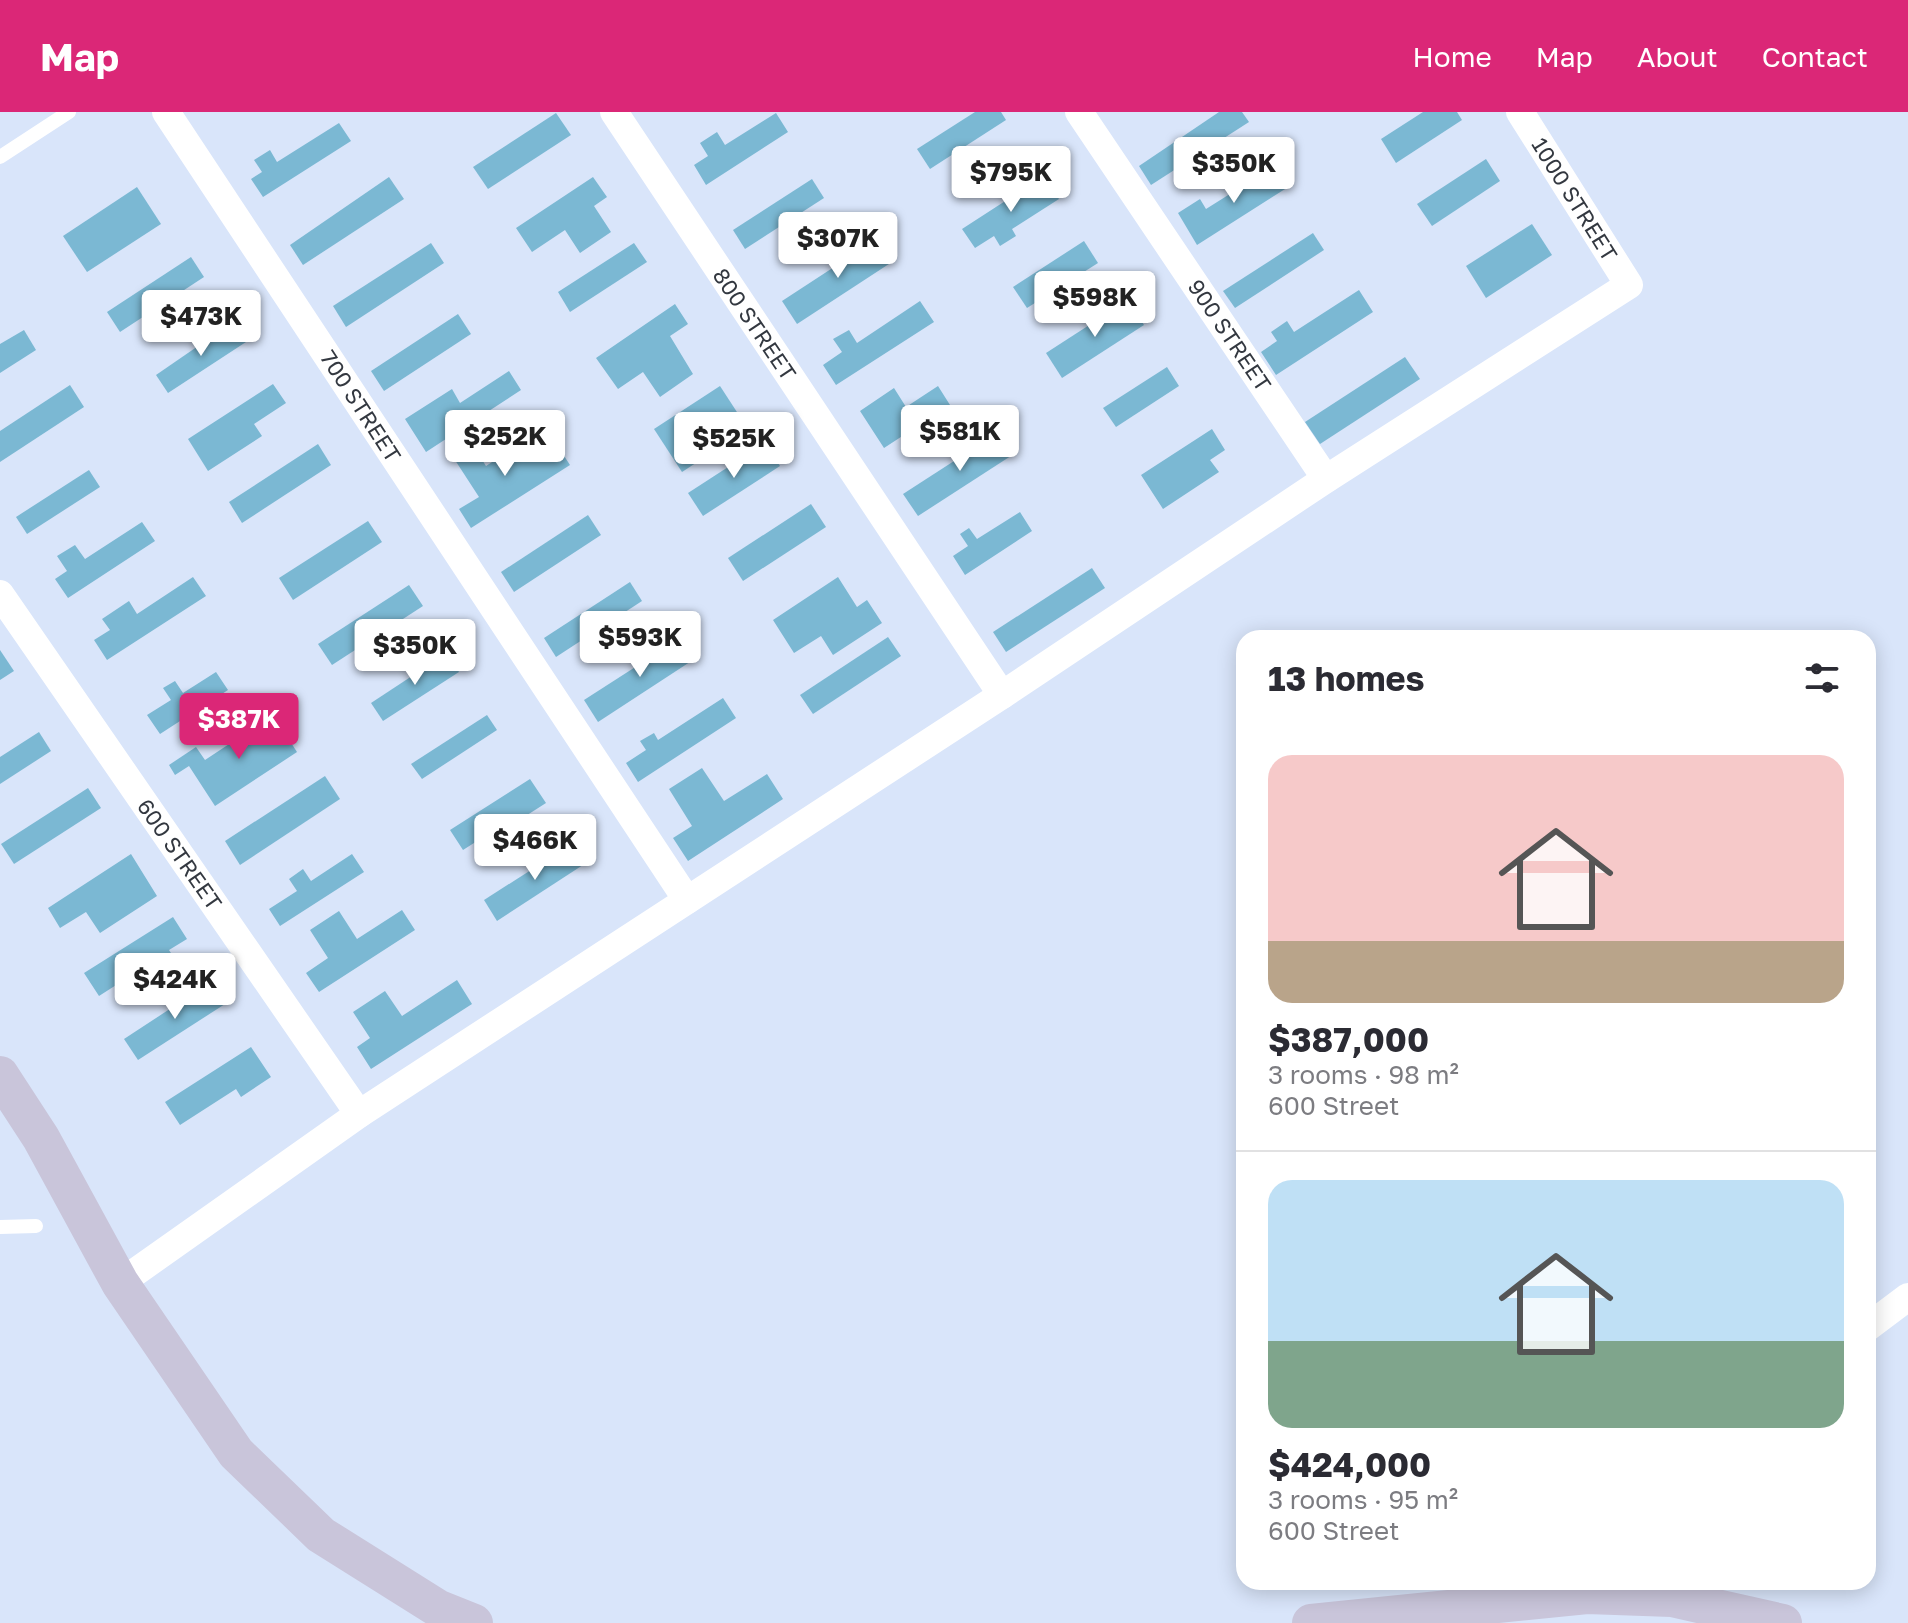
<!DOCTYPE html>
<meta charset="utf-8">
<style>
:root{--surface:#fff;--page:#f2f2f3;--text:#2b2b33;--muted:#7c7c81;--line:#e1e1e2;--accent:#db2777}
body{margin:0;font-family:"Golos Text",sans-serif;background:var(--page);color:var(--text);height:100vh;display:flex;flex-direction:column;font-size:30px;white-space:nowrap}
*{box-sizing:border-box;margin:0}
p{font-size:26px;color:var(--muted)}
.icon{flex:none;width:44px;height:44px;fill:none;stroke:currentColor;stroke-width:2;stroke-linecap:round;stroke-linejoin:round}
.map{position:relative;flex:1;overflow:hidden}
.panel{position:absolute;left:1236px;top:518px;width:640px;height:960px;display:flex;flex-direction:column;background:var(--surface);border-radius:24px;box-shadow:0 4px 20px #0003}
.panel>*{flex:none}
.price{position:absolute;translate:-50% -68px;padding:0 18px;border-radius:8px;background:#fff;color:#222;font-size:26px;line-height:52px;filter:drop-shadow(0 2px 4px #0008)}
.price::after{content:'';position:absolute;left:50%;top:48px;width:24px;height:18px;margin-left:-12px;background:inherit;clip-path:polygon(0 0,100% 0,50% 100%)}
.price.current{background:var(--accent);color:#fff}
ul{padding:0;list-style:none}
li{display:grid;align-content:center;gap:16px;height:424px;padding:0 32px}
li+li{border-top:2px solid var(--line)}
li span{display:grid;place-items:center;height:248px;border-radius:24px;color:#555}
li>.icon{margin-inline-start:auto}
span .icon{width:144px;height:144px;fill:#fffc;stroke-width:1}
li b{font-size:34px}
h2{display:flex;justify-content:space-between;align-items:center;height:96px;padding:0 32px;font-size:34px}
header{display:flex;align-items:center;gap:48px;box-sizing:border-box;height:112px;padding:0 40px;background:var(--accent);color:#fff}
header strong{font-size:38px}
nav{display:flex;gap:44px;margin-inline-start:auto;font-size:28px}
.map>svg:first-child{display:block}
</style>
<header>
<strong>Map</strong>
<nav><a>Home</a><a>Map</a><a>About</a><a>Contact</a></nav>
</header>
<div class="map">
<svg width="1908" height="1511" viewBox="0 0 1908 1511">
<rect width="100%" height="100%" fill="#d9e5fa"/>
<!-- building -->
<g fill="#7bb8d3">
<polygon points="975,0 1001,0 1006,8 930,57 917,37"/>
<polygon points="1219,0 1242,0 1249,10 1151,73 1139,54"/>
<polygon points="1423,0 1457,0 1462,8 1396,51 1381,27"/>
<polygon points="556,1 571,23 488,77 473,55"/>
<polygon points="776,1 788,20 706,73 694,53 708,44 700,31 717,20 725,33"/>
<polygon points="339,11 351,29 263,85 251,67 262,60 254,48 270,38 277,50"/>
<polygon points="1486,47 1500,69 1432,114 1417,92"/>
<polygon points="1279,51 1293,72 1197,133 1178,101 1200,87 1206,97"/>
<polygon points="1044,64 1059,87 1012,117 1016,124 1000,134 994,124 975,136 962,117"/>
<polygon points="389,65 404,87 303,153 290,133"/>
<polygon points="593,65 607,85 594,94 611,120 580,141 565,118 532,140 516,116"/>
<polygon points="812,67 824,86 745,137 733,118"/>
<polygon points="137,75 161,112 87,160 63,124"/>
<polygon points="1532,112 1552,143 1486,186 1466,154"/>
<polygon points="1313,121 1324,138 1235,196 1223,179"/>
<polygon points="880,125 895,148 797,212 782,189"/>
<polygon points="1084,129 1098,151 1027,196 1013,175"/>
<polygon points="431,131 444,151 346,215 333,194"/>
<polygon points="634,131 647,150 570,200 558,180"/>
<polygon points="191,145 204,165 120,220 107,200"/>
<polygon points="1359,178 1373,200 1276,263 1261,240 1277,229 1271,220 1287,209 1294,220"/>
<polygon points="1128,188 1144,213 1062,266 1046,241"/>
<polygon points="920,189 934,210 836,273 823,253 842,240 833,227 849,218 857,231"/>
<polygon points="675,192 688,212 670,224 693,262 660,285 643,260 618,277 596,246"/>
<polygon points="458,202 471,222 384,279 371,259"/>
<polygon points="233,210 246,230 168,281 156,263"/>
<polygon points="24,218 36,238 0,261 0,232"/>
<polygon points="1405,245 1420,267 1320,332 1305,310"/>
<polygon points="1167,255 1179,274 1116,315 1103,296"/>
<polygon points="509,259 521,278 426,340 405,307 452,277 460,291"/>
<polygon points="273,272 286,291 254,312 262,324 208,359 188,327"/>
<polygon points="70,273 84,295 0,350 0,319"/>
<polygon points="720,274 748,317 682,360 654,317"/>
<polygon points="938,274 950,293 884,336 860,299 894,276 906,295"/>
<polygon points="1212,317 1225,338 1210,348 1219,360 1163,397 1141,363"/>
<polygon points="1002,318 1017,340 918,404 903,382"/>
<polygon points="524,329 536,347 557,333 570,353 471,416 459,397 479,385 453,345 472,332 486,354"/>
<polygon points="765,331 780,354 703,404 688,381"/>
<polygon points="318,332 331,353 242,411 229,390"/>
<polygon points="89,358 100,375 27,422 16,405"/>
<polygon points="811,392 826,415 743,469 728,446"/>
<polygon points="1020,400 1032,419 965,463 953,444 968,434 960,422 969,416 977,427"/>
<polygon points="588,403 601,423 514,480 501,460"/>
<polygon points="368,409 382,430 293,488 279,466"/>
<polygon points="142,410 155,429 68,486 55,467 67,459 57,444 75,433 85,447"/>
<polygon points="1092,456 1105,476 1006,540 993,520"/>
<polygon points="193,465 206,484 107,548 94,528 110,518 102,507 129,489 137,502"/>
<polygon points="838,465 857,495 867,488 882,511 833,543 821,524 794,541 773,508"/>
<polygon points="630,470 642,489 556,545 544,526"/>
<polygon points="409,473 423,494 332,553 318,532"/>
<polygon points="682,525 696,546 598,610 584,588"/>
<polygon points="888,525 901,544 813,602 800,583"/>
<polygon points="0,538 14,559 0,568"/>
<polygon points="447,541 459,560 383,609 371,591"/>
<polygon points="216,560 228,578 160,622 147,603 171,588 163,576 175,569 183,581"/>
<polygon points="723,586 736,606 638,670 626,651 646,638 640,629 654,621 658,628"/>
<polygon points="273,603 297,640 215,694 189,654 175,663 169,653 196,635 205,648"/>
<polygon points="487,603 497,618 422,667 411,652"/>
<polygon points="39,620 51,639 0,672 0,645"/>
<polygon points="702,656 724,689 767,662 783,687 688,749 673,726 692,714 669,677"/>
<polygon points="325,664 340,687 240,753 225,729"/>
<polygon points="530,667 546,691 499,721 496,717 463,738 450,718"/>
<polygon points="88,676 101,696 14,752 1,732"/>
<polygon points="573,731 586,751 497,809 484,788"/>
<polygon points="131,742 157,784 100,821 86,800 60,816 48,796"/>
<polygon points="352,742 364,760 280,814 269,797 297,779 289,767 303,757 311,769"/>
<polygon points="402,798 415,818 319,880 306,861 328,846 310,818 339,799 357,827"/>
<polygon points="173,805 187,827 169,838 182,858 162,872 149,852 99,884 84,861"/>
<polygon points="457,868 472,892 371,957 357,935 370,926 353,900 385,879 402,904"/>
<polygon points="211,870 225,892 138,948 124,927"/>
<polygon points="251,935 271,965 241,985 236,977 180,1013 165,990"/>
</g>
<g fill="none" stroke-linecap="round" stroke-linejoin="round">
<!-- lane -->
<g stroke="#fff" stroke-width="14">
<polyline points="0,45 69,0"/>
<polyline points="0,1115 36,1114"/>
</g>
<!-- street -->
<g stroke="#fff" stroke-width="28">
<polyline points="166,0 687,788"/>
<polyline points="614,0 1002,583"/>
<polyline points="1079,0 1326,367"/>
<polyline points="0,482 359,1002"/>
<polyline points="120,1171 359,1002 1002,583 1326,367 1629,173 1520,0"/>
<polyline points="1868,1215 1908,1185"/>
</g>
<!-- secondary -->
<g stroke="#c9c5da" stroke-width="38">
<polyline points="0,963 41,1026 120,1171 236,1341 321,1423 439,1497 474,1511"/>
<polyline points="1311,1511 1587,1483 1672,1486 1783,1511"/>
</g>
</g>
<g text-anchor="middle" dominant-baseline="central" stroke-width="6" stroke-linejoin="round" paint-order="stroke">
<!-- street labels -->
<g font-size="22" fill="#333840" stroke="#fff">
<text transform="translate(1575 87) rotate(58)">1000 STREET</text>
<text transform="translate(755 212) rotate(56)">800 STREET</text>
<text transform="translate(1230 223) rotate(56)">900 STREET</text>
<text transform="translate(361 294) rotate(57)">700 STREET</text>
<text transform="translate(180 742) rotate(55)">600 STREET</text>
</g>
</g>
</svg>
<b class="price" style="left:1234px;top:93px">$350K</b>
<b class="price" style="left:1011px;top:102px">$795K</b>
<b class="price" style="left:838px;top:168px">$307K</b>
<b class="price" style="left:1095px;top:227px">$598K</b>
<b class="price" style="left:201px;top:246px">$473K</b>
<b class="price" style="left:960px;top:361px">$581K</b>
<b class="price" style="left:505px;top:366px">$252K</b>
<b class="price" style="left:734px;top:368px">$525K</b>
<b class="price" style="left:640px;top:567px">$593K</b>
<b class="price" style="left:415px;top:575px">$350K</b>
<b class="price current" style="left:239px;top:649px">$387K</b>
<b class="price" style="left:535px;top:770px">$466K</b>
<b class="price" style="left:175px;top:909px">$424K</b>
<section class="panel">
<h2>13 homes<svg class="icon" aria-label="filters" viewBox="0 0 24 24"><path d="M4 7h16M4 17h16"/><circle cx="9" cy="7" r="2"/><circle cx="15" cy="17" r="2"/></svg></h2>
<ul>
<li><span style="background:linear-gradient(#f6c9c9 75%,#b9a48a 0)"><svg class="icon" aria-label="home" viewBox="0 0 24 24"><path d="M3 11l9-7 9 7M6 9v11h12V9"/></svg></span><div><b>$387,000</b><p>3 rooms · 98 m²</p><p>600 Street</p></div></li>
<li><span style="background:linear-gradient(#bfe0f5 65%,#7fa58c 0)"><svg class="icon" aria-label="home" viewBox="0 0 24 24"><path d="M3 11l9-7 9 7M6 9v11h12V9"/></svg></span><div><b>$424,000</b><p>3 rooms · 95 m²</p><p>600 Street</p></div></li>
</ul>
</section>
</div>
